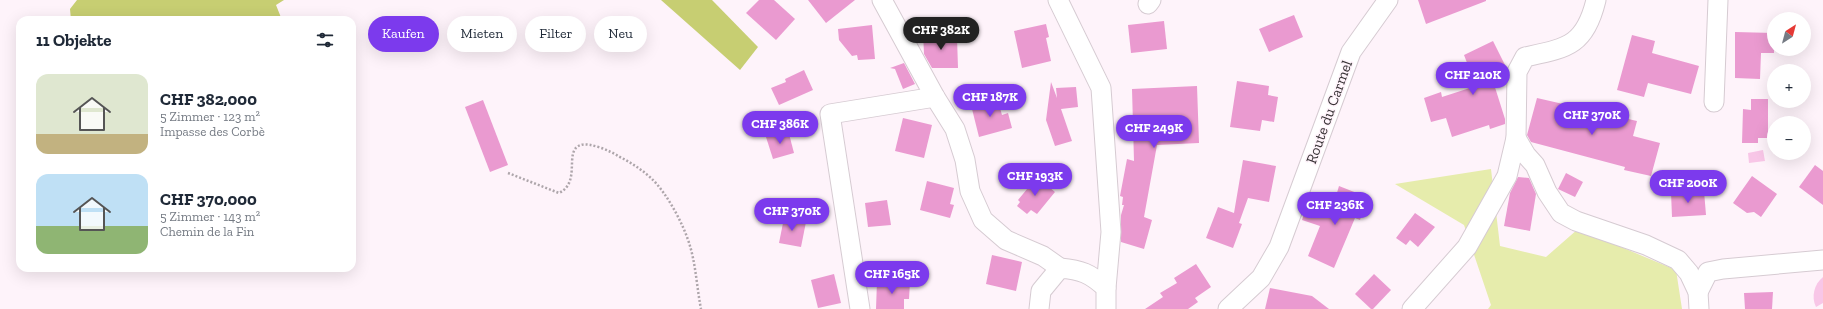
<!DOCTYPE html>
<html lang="de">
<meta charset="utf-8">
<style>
:root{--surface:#fff;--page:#f6f6f7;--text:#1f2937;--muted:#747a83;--accent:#7c3aed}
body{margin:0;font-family:"Zilla Slab",serif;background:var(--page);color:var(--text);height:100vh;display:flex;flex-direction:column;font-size:15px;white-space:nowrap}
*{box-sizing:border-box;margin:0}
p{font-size:13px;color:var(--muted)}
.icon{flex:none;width:22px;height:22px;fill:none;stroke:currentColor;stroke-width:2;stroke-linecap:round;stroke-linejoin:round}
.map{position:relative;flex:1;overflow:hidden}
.side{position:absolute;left:16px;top:16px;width:340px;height:256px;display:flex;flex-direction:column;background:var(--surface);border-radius:12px;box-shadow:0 4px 16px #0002}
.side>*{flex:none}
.top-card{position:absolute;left:368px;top:16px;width:380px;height:36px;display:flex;gap:8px}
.needle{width:26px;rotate:36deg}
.tools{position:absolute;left:1767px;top:12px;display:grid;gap:8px}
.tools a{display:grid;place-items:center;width:44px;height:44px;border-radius:50%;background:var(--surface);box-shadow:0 4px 16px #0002;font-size:20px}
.price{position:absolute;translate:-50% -34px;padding:0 9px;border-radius:14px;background:var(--accent);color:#fff;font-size:13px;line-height:26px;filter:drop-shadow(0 1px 2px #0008)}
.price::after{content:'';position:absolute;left:50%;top:24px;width:12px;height:9px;margin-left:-6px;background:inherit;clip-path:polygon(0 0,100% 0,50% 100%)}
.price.current{background:#222;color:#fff}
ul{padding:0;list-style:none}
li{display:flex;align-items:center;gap:12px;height:100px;padding:0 20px}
li span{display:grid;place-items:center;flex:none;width:112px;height:80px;border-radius:12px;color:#555}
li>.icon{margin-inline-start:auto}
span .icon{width:48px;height:48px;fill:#fffc;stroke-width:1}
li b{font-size:17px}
h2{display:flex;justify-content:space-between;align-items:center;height:48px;padding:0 20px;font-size:17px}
.tag{padding:0 14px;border-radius:18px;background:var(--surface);box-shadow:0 4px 16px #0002;font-size:14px;line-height:36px}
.tag.current{background:var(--accent);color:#fff}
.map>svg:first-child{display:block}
</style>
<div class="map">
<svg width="1823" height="309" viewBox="0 0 1823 309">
<rect width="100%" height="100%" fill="#fef3fa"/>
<!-- green -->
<polygon fill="#e6ecac" points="1491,169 1500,246 1546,257 1578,229 1676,270 1682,309 1488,309 1491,305 1464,225 1395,184"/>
<!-- forest -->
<g fill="#c7ce72">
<polygon points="77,0 284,0 276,5 282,20 71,20 70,9"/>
<polygon points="661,0 712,0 758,47 740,70"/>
</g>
<!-- water -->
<g fill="#f8c6e7">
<polygon points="1763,150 1765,161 1749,163 1748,153"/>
<path d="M1823 277V303L1816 307C1811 297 1814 284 1823 277Z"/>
</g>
<!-- building -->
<g fill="#ea9ad0">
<polygon points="759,0 774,0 795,19 776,40 746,13"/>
<polygon points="808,0 855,0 826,23"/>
<polygon points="1418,0 1486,0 1486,1 1426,24"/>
<polygon points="1294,15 1303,37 1269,52 1259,29"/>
<polygon points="1164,21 1167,49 1131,53 1128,25"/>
<polygon points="1046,24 1049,37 1046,38 1051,61 1022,68 1014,31"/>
<polygon points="872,25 875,59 858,60 857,55 852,56 839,40 838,29"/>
<polygon points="923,32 941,32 941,38 957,37 958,68 932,68 924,54"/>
<polygon points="1735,32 1774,33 1774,53 1761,53 1760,79 1735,78"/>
<polygon points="1632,35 1655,41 1652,53 1699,66 1691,94 1648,83 1644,97 1617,90"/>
<polygon points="1493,41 1507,69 1506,75 1493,81 1505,119 1505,124 1490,129 1489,125 1452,137 1446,118 1431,122 1424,98 1441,92 1442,97 1476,86 1464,55"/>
<polygon points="904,63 915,84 903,89 895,69 890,68"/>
<polygon points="804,70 813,90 779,105 771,88 786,82 785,79"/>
<polygon points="1237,81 1269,86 1268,95 1278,97 1274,122 1262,120 1260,131 1230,127"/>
<polygon points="1051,82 1057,98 1056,88 1076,87 1078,107 1061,109 1072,141 1055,146 1046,120"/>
<polygon points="1197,86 1199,143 1157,145 1144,217 1152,220 1144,249 1121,242 1121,215 1124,205 1122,205 1123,197 1120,196 1127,159 1134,161 1132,89"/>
<polygon points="1537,98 1637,121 1633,136 1660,143 1651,176 1624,170 1625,167 1531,142 1527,135"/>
<polygon points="1751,99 1768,99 1768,138 1758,138 1758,143 1742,143 1743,109 1751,110"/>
<polygon points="483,100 508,165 490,172 465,107"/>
<polygon points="986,101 987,104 998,101 1002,115 1008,113 1012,128 979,137 971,105"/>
<polygon points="903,118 932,125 924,158 895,151"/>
<polygon points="788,130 794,153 773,159 766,137"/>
<polygon points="1243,160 1276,166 1269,202 1248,198 1239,223 1242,224 1233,248 1206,238 1218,207 1234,213"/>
<polygon points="1815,165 1823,171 1823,205 1799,187"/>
<polygon points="1566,173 1583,182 1575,197 1558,189"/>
<polygon points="1752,176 1777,194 1761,217 1754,212 1747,213 1733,203"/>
<polygon points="1037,177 1055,192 1037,214 1031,210 1027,214 1017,206 1020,202 1018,200"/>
<polygon points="1518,177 1529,178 1536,194 1530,231 1504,226 1510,193"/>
<polygon points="927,181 954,188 950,204 954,205 950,218 920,210"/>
<polygon points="1339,186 1367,197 1360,220 1355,218 1334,268 1308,256 1320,226 1302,220 1306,208 1330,216"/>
<polygon points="1704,191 1706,215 1672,217 1671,192"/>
<polygon points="887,200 891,225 868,227 865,203"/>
<polygon points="1415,213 1435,227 1418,247 1410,240 1406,245 1396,238"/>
<polygon points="784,218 806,222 801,247 779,243"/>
<polygon points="992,255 1022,262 1016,291 986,284"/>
<polygon points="1196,264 1211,287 1195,298 1198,302 1188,309 1145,309 1163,297 1160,293 1177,283 1174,278"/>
<polygon points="834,274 841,303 818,308 811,280"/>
<polygon points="1374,274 1391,290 1373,309 1371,309 1355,294"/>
<polygon points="877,281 910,282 909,299 904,299 904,309 876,309"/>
<polygon points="1270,288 1312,296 1329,309 1265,309"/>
<polygon points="1773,292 1772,309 1745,309 1744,293"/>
</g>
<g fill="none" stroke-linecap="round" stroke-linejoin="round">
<!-- minor casing -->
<g stroke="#d6cbd2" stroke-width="21">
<g id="minor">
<polyline points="882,0 935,97 955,129 965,160 970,191 983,220 1006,240 1043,256 1060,268"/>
<polyline points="1058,0 1101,88 1111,232 1106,288"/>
<polyline points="1148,4 1151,0"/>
<polyline points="1714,102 1718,0"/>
<polyline points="1516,138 1526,155 1535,165 1547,192 1561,213 1576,221 1646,245 1678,260 1689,273 1698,292 1699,309"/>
<polyline points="1698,292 1708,272 1723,269 1823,260"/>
<polyline points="860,309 830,114 935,97"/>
<path d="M1039 309 1041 291 1060 268C1081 270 1090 273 1106 288V309"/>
<polyline points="1228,309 1261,278 1279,247 1351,52 1388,0"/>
<path d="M1412 309 1467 247 1507 176 1516 138 1517 72 1525 57C1567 48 1585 46 1596 0"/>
</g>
</g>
<!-- path -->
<path stroke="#aea6ab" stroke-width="2.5" stroke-dasharray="2 2" stroke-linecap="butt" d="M508 173 559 193C582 182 563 150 581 145 589 142 611 151 618 156 630 162 641 169 651 178 667 193 684 225 690 246 696 266 697 289 701 309"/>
<!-- minor -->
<use href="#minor" stroke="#fff" stroke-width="19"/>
</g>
<g text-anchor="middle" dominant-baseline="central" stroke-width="3" stroke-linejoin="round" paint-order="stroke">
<!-- street labels -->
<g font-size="15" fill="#383336" stroke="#fef3fa">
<text transform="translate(1329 112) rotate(-70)">Route du Carmel</text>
</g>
</g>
</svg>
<div class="tools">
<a><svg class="needle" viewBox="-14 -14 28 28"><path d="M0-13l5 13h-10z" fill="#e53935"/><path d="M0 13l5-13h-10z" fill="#747a83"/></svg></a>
<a>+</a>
<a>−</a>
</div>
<b class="price current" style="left:941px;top:51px">CHF 382K</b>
<b class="price" style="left:1473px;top:96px">CHF 210K</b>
<b class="price" style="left:990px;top:118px">CHF 187K</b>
<b class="price" style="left:1592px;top:136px">CHF 370K</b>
<b class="price" style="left:780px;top:145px">CHF 386K</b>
<b class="price" style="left:1154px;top:149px">CHF 249K</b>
<b class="price" style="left:1035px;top:197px">CHF 193K</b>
<b class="price" style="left:1688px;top:204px">CHF 200K</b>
<b class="price" style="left:1335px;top:226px">CHF 236K</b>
<b class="price" style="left:792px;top:232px">CHF 370K</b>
<b class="price" style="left:892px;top:295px">CHF 165K</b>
<div class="top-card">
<a class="tag current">Kaufen</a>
<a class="tag">Mieten</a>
<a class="tag">Filter</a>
<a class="tag">Neu</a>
</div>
<section class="side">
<h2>11 Objekte<svg class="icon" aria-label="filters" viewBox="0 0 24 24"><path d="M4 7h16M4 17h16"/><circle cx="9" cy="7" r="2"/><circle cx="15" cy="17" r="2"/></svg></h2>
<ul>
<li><span style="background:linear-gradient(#dfe7d0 75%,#c2b280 0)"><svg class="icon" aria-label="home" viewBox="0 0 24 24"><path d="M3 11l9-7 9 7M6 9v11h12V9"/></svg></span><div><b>CHF 382,000</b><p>5 Zimmer · 123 m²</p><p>Impasse des Corbè</p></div></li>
<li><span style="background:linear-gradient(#bfe0f5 65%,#8fb573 0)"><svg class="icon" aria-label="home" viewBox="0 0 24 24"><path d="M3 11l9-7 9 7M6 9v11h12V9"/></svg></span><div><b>CHF 370,000</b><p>5 Zimmer · 143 m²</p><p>Chemin de la Fin</p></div></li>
</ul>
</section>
</div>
